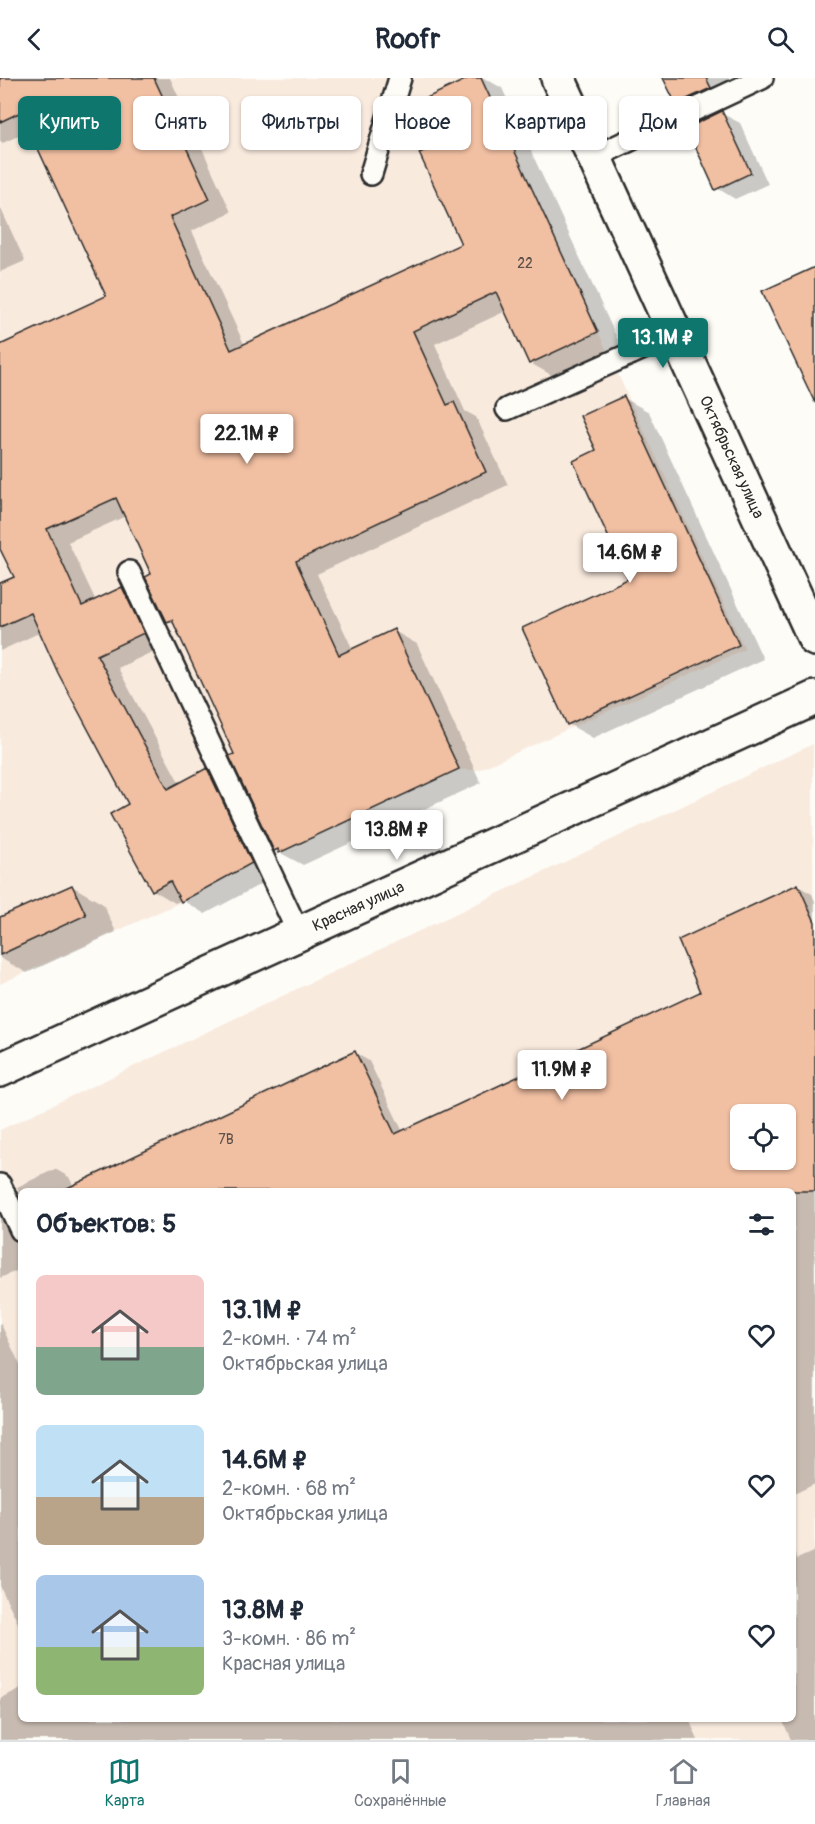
<!DOCTYPE html>
<html lang="ru">
<meta charset="utf-8">
<style>
:root{--surface:#fff;--page:#f6f6f7;--text:#1f2937;--muted:#747a83;--line:#e0e1e3;--accent:#0f766e}
body{margin:0;font-family:Pangolin,sans-serif;background:var(--page);color:var(--text);height:100vh;display:flex;flex-direction:column;font-size:22px;white-space:nowrap}
*{box-sizing:border-box;margin:0}
p{font-size:20px;color:var(--muted)}
.icon{flex:none;width:33px;height:33px;fill:none;stroke:currentColor;stroke-width:2;stroke-linecap:round;stroke-linejoin:round}
.map{position:relative;flex:1;overflow:hidden}
.panel{position:absolute;left:18px;top:1110px;width:778px;height:534px;display:flex;flex-direction:column;background:var(--surface);border-radius:9px;box-shadow:0 2px 4px #0004}
.panel>*{flex:none}
.hud{position:absolute;left:18px;top:18px;width:780px;height:54px;display:flex;gap:12px}
.fabs{position:absolute;left:730px;top:1026px;display:grid;gap:12px}
.fabs a{display:grid;place-items:center;width:66px;height:66px;border-radius:9px;background:var(--surface);box-shadow:0 2px 4px #0004;font-size:30px}
.price{position:absolute;translate:-50% -51px;padding:0 14px;border-radius:6px;background:#fff;color:#222;font-size:20px;line-height:39px;filter:drop-shadow(0 2px 3px #0008)}
.price::after{content:'';position:absolute;left:50%;top:36px;width:18px;height:14px;margin-left:-9px;background:inherit;clip-path:polygon(0 0,100% 0,50% 100%)}
.price.active{background:var(--accent);color:#fff}
ul{padding:0;list-style:none}
li{display:flex;align-items:center;gap:18px;height:150px;padding:0 18px}
li span{display:grid;place-items:center;flex:none;width:168px;height:120px;border-radius:9px;color:#555}
li>.icon{margin-inline-start:auto}
span .icon{width:72px;height:72px;fill:#fffc;stroke-width:1}
li b{font-size:26px}
h2{display:flex;justify-content:space-between;align-items:center;height:72px;padding:0 18px;font-size:26px}
.pill{padding:0 21px;border-radius:9px;background:var(--surface);box-shadow:0 2px 4px #0004;font-size:21px;line-height:54px}
.pill.active{background:var(--accent);color:#fff}
header{display:flex;justify-content:space-between;align-items:center;height:78px;padding:0 18px;background:var(--surface);font-size:27px;font-weight:800}
.menu{display:flex;justify-content:space-around;align-items:center;height:84px;border-top:2px solid var(--line);background:var(--surface);font-size:16px;color:var(--muted)}
.menu a{display:grid;justify-items:center;gap:3px}
.menu .active{color:var(--accent)}
.map>svg:first-child{display:block}
</style>
<header><svg class="icon" aria-label="back" viewBox="0 0 24 24"><path d="M15 5l-7 7 7 7"/></svg>Roofr<svg class="icon" aria-label="search" viewBox="0 0 24 24"><circle cx="10" cy="10" r="6"/><path d="M15 15l6 6"/></svg></header>
<div class="map">
<svg width="815" height="1662" viewBox="0 0 815 1662">
<rect width="100%" height="100%" fill="#fdfcf7"/>
<filter id="ink" filterUnits="userSpaceOnUse"><feTurbulence type="fractalNoise" baseFrequency=".0167" numOctaves="2"/><feDisplacementMap in="SourceGraphic" scale="12" xChannelSelector="R" yChannelSelector="G"/><feConvolveMatrix kernelMatrix="1 2 1 2 8 2 1 2 1" color-interpolation-filters="sRGB"/></filter>
<g filter="url(#ink)">
<!-- built -->
<g fill="#f9eade" fill-rule="evenodd">
<polygon points="0,0 481,0 745,571 478,692 459,692 248,788 181,824 0,906"/>
<path d="M813 666 815 1662H0V1052ZM741 1036H786V1082H741ZM21 1113H794V1641H21Z"/>
</g>
<!-- shadow -->
<g fill="#0003" fill-rule="evenodd">
<polygon points="0,0 170,0 231,134 192,153 245,268 463,167 444,66 473,0 484,0 502,10 620,267 553,298 530,285 506,233 435,266 465,333 476,339 508,407 317,496 353,572 394,553 417,566 481,705 303,787 275,772 236,676 177,548 168,543 153,497 126,438 68,464 96,523 122,511 145,524 165,568 118,590 180,706 207,692 230,705 274,799 205,836 182,822 175,825 153,812 130,726 41,554 0,573 0,507 16,500 0,467 0,269 108,219 31,52 3,65 0,63"/>
<polygon points="665,0 728,0 732,9 696,37 677,25"/>
<polygon points="721,35 740,45 768,106 735,121 717,110"/>
<polygon points="0,129 25,183 0,194"/>
<polygon points="624,320 649,334 763,581 593,660 568,646 630,502 598,373"/>
<polygon points="72,808 103,826 116,854 27,895 0,880 0,841"/>
<path d="M798 808 812 816 815 823V1406L794 1416V1113H21V1118L17 1109 55 1091 69 1099 74 1109 355 975 369 983 403 1054 702 915ZM741 1036H786V1082H741Z"/>
<polygon points="0,1125 21,1162 21,1191 0,1200"/>
<polygon points="0,1244 21,1289 21,1551 0,1508"/>
<polygon points="794,1473 797,1481 815,1473 815,1662 791,1662 782,1641 794,1641"/>
<polygon points="21,1610 21,1641 689,1641 698,1662 0,1662 0,1621"/>
</g>
<!-- building -->
<g fill="#f1bfa2" stroke="#2b2b2b" stroke-width="1.5" fill-rule="evenodd">
<polygon points="0,0 154,0 210,121 170,139 231,272 461,166 419,75 442,65 422,22 469,0 481,0 598,254 529,286 496,214 413,253 447,327 454,324 486,394 296,483 339,577 394,551 459,691 279,775 278,771 274,773 229,678 234,676 172,542 167,544 145,499 151,496 116,420 47,451 82,528 122,509 144,555 97,577 168,711 207,690 252,785 181,824 170,803 152,813 110,736 128,726 58,595 31,535 0,549 0,505 14,499 0,471 0,267 106,218 21,34 0,44"/>
<polygon points="663,0 706,0 711,10 676,26"/>
<polygon points="722,33 751,95 715,112 687,50"/>
<polygon points="815,189 815,325 762,213"/>
<polygon points="624,318 739,567 567,647 522,550 628,501 573,383 596,372 580,338"/>
<path d="M798 806 815 844V1113H61L355 973 395 1056 700 914 678 862ZM741 1036H786V1082H741Z"/>
<polygon points="72,807 86,837 0,877 0,839"/>
</g>
<g fill="none" stroke-linecap="round" stroke-linejoin="round">
<!-- service casing -->
<g stroke="#2b2b2b" stroke-width="26">
<g id="service">
<polyline points="594,79 762,0"/>
<polyline points="371,96 400,0"/>
<polyline points="507,331 675,256"/>
<polyline points="129,494 299,856"/>
<polyline points="0,1107 21,1152"/>
</g>
</g>
<!-- tertiary casing -->
<g stroke="#2b2b2b" stroke-width="38">
<g id="tertiary">
<path id="s1" d="M0 992 815 620"/>
</g>
</g>
<!-- secondary casing -->
<g stroke="#2b2b2b" stroke-width="38">
<g id="secondary">
<path id="s2" d="M558 0 815 561"/>
</g>
</g>
<!-- service -->
<use href="#service" stroke="#fdfcf7" stroke-width="21"/>
<!-- tertiary -->
<use href="#tertiary" stroke="#fdfcf7" stroke-width="33"/>
<!-- secondary -->
<use href="#secondary" stroke="#fdfcf7" stroke-width="33"/>
</g>
</g>
<g text-anchor="middle" dominant-baseline="central" stroke-width="4.5" stroke-linejoin="round" paint-order="stroke">
<!-- number labels -->
<g font-size="14" fill="#5c5049">
<text x="525" y="185">22</text>
<text x="226" y="1061">7В</text>
</g>
<!-- street labels -->
<g font-size="16" fill="#2b2b2b" stroke="#fdfcf7">
<text stroke="none"><textPath href="#s2" startOffset="417">Октябрьская улица</textPath></text>
<text stroke="none"><textPath href="#s1" startOffset="394">Красная улица</textPath></text>
</g>
</g>
</svg>
<div class="fabs">
<a><svg class="icon" aria-label="locate" viewBox="0 0 24 24"><circle cx="12" cy="12" r="6"/><path d="M12 2v4M12 18v4M2 12h4M18 12h4"/></svg></a>
</div>
<b class="price active" style="left:663px;top:291px">13.1M ₽</b>
<b class="price" style="left:247px;top:387px">22.1M ₽</b>
<b class="price" style="left:630px;top:506px">14.6M ₽</b>
<b class="price" style="left:397px;top:783px">13.8M ₽</b>
<b class="price" style="left:562px;top:1023px">11.9M ₽</b>
<div class="hud">
<a class="pill active">Купить</a>
<a class="pill">Снять</a>
<a class="pill">Фильтры</a>
<a class="pill">Новое</a>
<a class="pill">Квартира</a>
<a class="pill">Дом</a>
</div>
<section class="panel">
<h2>Объектов: 5<svg class="icon" aria-label="filters" viewBox="0 0 24 24"><path d="M4 7h16M4 17h16"/><circle cx="9" cy="7" r="2"/><circle cx="15" cy="17" r="2"/></svg></h2>
<ul>
<li><span style="background:linear-gradient(#f6c9c9 60%,#7fa58c 0)"><svg class="icon" aria-label="home" viewBox="0 0 24 24"><path d="M3 11l9-7 9 7M6 9v11h12V9"/></svg></span><div><b>13.1M ₽</b><p>2-комн. · 74 m²</p><p>Октябрьская улица</p></div><svg class="icon" aria-label="heart" viewBox="0 0 24 24"><path d="M12 20l-8-8c-3-5 5-10 8-4 3-6 11-1 8 4z"/></svg></li>
<li><span style="background:linear-gradient(#bfe0f5 60%,#b9a48a 0)"><svg class="icon" aria-label="home" viewBox="0 0 24 24"><path d="M3 11l9-7 9 7M6 9v11h12V9"/></svg></span><div><b>14.6M ₽</b><p>2-комн. · 68 m²</p><p>Октябрьская улица</p></div><svg class="icon" aria-label="heart" viewBox="0 0 24 24"><path d="M12 20l-8-8c-3-5 5-10 8-4 3-6 11-1 8 4z"/></svg></li>
<li><span style="background:linear-gradient(#a9c7e8 60%,#8fb573 0)"><svg class="icon" aria-label="home" viewBox="0 0 24 24"><path d="M3 11l9-7 9 7M6 9v11h12V9"/></svg></span><div><b>13.8M ₽</b><p>3-комн. · 86 m²</p><p>Красная улица</p></div><svg class="icon" aria-label="heart" viewBox="0 0 24 24"><path d="M12 20l-8-8c-3-5 5-10 8-4 3-6 11-1 8 4z"/></svg></li>
</ul>
</section>
</div>
<nav class="menu">
<a class="active"><svg class="icon" aria-label="map" viewBox="0 0 24 24"><path d="M3 6l6-2 6 2 6-2v14l-6 2-6-2-6 2zM9 4v14M15 6v14"/></svg>Карта</a>
<a><svg class="icon" aria-label="saved" viewBox="0 0 24 24"><path d="M7 4h10v16l-5-4-5 4z"/></svg>Сохранённые</a>
<a><svg class="icon" aria-label="home" viewBox="0 0 24 24"><path d="M3 11l9-7 9 7M6 9v11h12V9"/></svg>Главная</a>
</nav>
